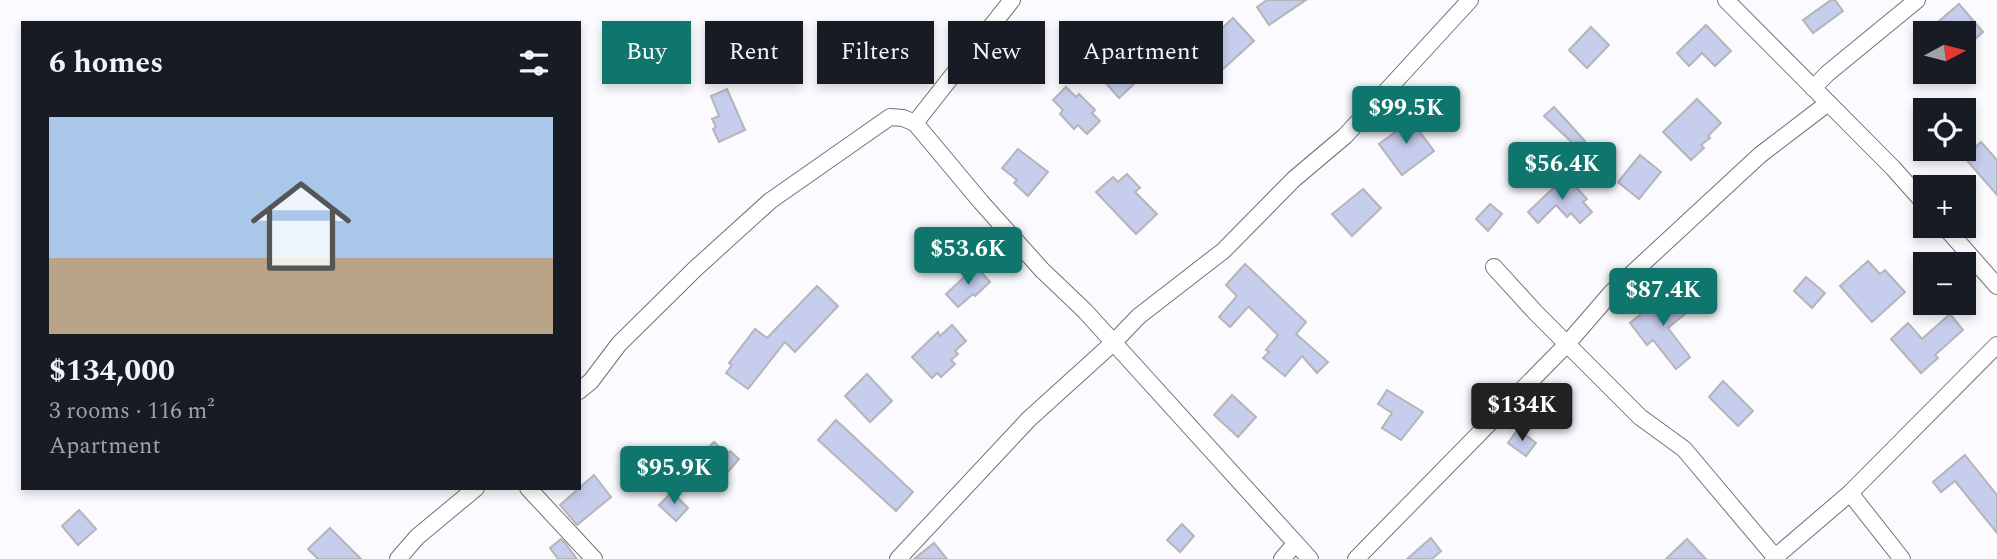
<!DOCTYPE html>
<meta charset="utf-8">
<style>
:root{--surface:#171b24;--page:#242831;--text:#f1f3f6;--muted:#9ea1a6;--accent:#0f766e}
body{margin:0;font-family:Spectral,serif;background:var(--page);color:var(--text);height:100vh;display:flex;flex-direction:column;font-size:26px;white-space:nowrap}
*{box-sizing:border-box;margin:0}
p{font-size:23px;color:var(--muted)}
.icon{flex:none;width:38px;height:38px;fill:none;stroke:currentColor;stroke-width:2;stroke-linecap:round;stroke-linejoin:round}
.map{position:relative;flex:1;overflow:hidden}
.panel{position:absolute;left:21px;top:21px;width:560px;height:469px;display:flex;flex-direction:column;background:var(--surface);border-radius:0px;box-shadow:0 4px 10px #0003}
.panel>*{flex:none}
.banner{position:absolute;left:602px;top:21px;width:665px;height:63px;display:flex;gap:14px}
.needle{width:46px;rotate:83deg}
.buttons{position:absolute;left:1913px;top:21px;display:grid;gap:14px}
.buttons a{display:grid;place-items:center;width:63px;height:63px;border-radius:0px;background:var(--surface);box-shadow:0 4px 10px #0003;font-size:35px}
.price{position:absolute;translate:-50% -60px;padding:0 16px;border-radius:7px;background:var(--accent);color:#fff;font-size:23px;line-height:46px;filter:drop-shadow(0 2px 4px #0008)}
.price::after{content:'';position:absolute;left:50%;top:42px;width:21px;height:16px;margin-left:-10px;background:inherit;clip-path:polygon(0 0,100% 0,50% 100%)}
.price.on{background:#222;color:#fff}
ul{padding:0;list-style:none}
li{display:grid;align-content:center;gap:14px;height:371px;padding:0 28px}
li span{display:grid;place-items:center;height:217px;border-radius:0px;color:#555}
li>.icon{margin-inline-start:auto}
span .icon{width:126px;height:126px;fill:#fffc;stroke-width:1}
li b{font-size:30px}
h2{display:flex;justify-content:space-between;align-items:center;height:84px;padding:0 28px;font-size:30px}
.pill{padding:0 24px;border-radius:0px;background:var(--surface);box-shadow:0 4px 10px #0003;font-size:24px;line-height:63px}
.pill.on{background:var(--accent);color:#fff}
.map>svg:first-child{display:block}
</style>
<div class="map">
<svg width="1997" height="559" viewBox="0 0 1997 559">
<rect width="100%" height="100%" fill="#fbfbff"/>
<!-- building -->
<g fill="#c7cded" stroke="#b4b5b9" stroke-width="2">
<polygon points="1267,0 1306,0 1269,25 1257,7"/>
<polygon points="1831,0 1835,0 1843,11 1813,33 1803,20"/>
<polygon points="1959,4 1983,32 1964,49 1964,33 1925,33"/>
<polygon points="1233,18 1254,41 1223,69 1202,47"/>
<polygon points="1706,25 1731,51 1715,66 1702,53 1689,66 1677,53"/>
<polygon points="1591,27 1609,45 1587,68 1569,50"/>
<polygon points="1137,51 1152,67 1119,98 1105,82"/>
<polygon points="1066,87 1076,97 1079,94 1095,110 1092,113 1100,121 1087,134 1078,125 1074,129 1060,114 1063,110 1053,100"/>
<polygon points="727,89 745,130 719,142 713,129 716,127 712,119 719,116 711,96"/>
<polygon points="1697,99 1721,123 1708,136 1710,138 1701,145 1704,148 1691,160 1663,132"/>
<polygon points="1554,107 1585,141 1578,148 1544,116"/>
<polygon points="1408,116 1434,151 1402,175 1379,144 1398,130 1395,125"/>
<polygon points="1981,142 1997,160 1997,195 1964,157"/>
<polygon points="1018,149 1048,172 1028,196 1014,183 1017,180 1002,168"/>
<polygon points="1546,149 1560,164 1549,174 1535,158"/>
<polygon points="1640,155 1661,172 1639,199 1618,182"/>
<polygon points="1127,174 1140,188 1135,192 1157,214 1136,234 1096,192 1113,177 1118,182"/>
<polygon points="1566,176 1587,199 1583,202 1592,212 1580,223 1571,213 1567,217 1556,205 1538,223 1528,212"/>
<polygon points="1363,189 1381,208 1352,236 1332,214"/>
<polygon points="1490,204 1502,214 1488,231 1476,219"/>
<polygon points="1868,261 1880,274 1885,270 1905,292 1872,322 1840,286"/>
<polygon points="1245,264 1306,322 1296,334 1328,362 1317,373 1302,356 1285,376 1263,358 1269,352 1266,350 1278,335 1249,307 1248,307 1230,327 1219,317 1237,296 1226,285"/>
<polygon points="976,266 990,282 975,296 973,294 958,307 946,294"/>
<polygon points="1806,277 1825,293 1812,308 1794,291"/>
<polygon points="817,286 838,306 795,352 785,342 748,389 726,373 732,365 729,363 755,329 767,338"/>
<polygon points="1669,291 1686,313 1668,328 1690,357 1676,369 1653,340 1647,345 1630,323"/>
<polygon points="1950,314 1963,330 1935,355 1938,358 1921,373 1891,339 1908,323 1922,339"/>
<polygon points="952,325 966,341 955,351 958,354 951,360 955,364 941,377 937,373 932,378 912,357 938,332 940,336"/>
<polygon points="867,374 892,401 870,422 845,396"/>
<polygon points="1723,381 1753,411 1738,426 1709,397"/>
<polygon points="1387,390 1423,412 1401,440 1382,428 1392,413 1378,404"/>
<polygon points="1232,395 1256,417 1238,437 1214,415"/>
<polygon points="836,420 913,492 896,511 818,440"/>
<polygon points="1518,429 1536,443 1526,456 1508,443"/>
<polygon points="714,442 727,454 730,451 739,459 726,474 703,453"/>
<polygon points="1965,455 1997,495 1997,533 1955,481 1941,492 1933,482"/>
<polygon points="594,475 611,497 577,525 560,505"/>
<polygon points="672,492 688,508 676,521 659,505"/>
<polygon points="79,510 96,529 78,545 62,526"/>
<polygon points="1182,524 1194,536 1180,552 1167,540"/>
<polygon points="330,528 361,559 318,559 308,549"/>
<polygon points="1431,538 1441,551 1432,559 1407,559"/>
<polygon points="561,539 565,543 577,559 558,559 550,548"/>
<polygon points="1687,539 1706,559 1666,559"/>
<polygon points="934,543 947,559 914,559"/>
</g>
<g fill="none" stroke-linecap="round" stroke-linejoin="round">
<!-- minor casing -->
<g stroke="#727376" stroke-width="18">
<g id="minor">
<polyline points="1726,0 1893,168 1925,204"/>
<polyline points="1813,88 1828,73 1917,0"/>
<polyline points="915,123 1012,0"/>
<polyline points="1944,226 1997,286"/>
<polyline points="1494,267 1536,313 1640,417 1684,449 1775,557"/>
<polyline points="579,391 591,381 619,344 695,269 770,201 890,117 903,118 915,123 981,202 1042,270 1085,311 1310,559"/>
<polyline points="528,488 594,559"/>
<polyline points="1850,493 1902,559"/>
<polyline points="398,559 417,537 476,488"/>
<polyline points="898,559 1029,419 1113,343 1139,316 1223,251 1294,179 1345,136 1470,0"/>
<polyline points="1282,559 1295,544"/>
<polyline points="1356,559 1567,344 1612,292 1760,155 1828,103"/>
<polyline points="1773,559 1850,493 1997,345"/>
</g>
</g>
<!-- minor -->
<use href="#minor" stroke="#fff" stroke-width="16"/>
</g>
</svg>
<div class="buttons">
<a><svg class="needle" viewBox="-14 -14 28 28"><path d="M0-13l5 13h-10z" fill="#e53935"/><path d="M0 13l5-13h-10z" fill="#9ea1a6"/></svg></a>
<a><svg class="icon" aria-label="locate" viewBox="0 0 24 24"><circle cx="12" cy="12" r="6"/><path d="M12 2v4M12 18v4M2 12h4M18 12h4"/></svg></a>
<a>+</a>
<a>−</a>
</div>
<b class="price" style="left:1406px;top:146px">$99.5K</b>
<b class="price" style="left:1562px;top:202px">$56.4K</b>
<b class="price" style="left:968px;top:287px">$53.6K</b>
<b class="price" style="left:1663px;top:328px">$87.4K</b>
<b class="price on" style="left:1522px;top:443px">$134K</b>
<b class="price" style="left:674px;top:506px">$95.9K</b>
<div class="banner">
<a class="pill on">Buy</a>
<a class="pill">Rent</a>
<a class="pill">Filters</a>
<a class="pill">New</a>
<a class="pill">Apartment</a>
</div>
<section class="panel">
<h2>6 homes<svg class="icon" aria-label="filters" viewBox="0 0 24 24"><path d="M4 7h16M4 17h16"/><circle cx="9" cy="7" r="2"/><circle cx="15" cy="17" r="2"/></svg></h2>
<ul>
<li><span style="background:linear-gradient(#a9c7e8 65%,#b9a48a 0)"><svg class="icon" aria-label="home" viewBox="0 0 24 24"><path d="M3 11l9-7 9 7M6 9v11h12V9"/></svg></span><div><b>$134,000</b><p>3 rooms · 116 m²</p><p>Apartment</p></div></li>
</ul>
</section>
</div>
